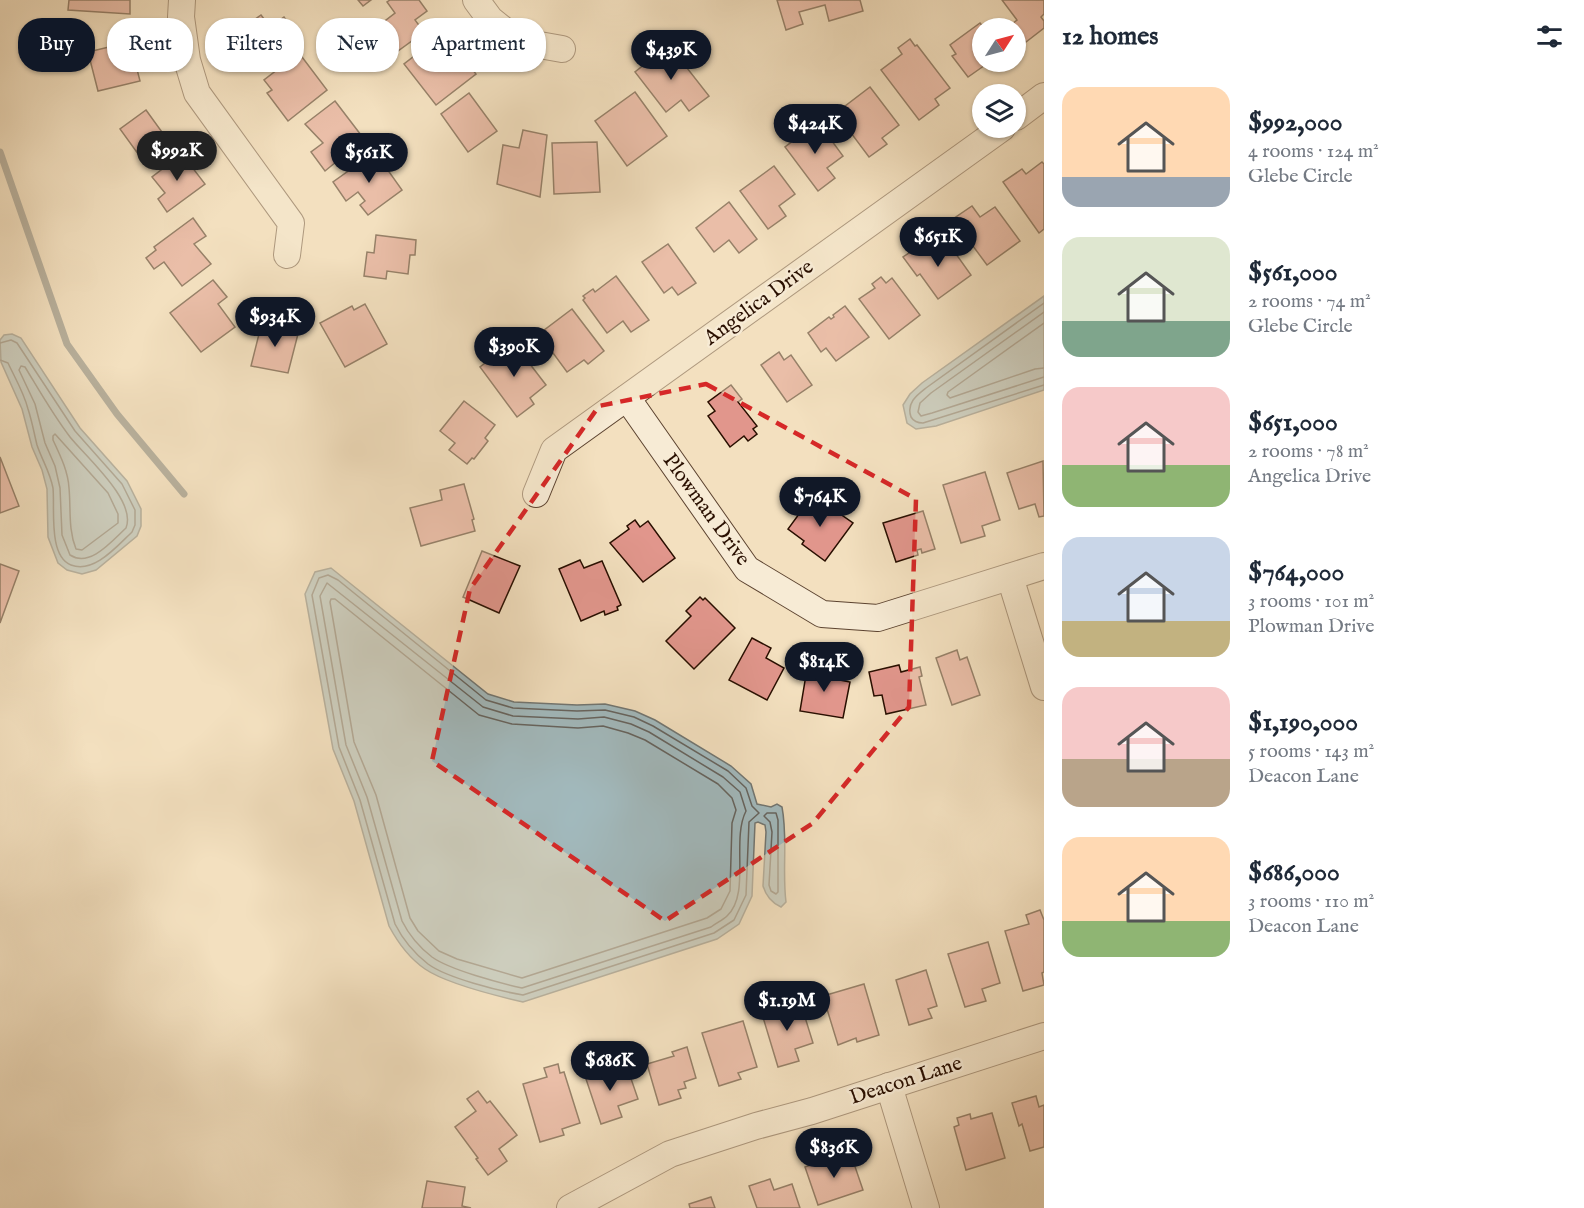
<!DOCTYPE html>
<meta charset="utf-8">
<style>
:root{--surface:#fff;--page:#f6f6f7;--text:#1f2937;--muted:#747a83;--accent:#111827}
body{margin:0;font-family:"IM FELL English",serif;background:var(--page);color:var(--text);height:100vh;display:flex;flex-direction:column;font-size:22px;white-space:nowrap}
*{box-sizing:border-box;margin:0}
p{font-size:20px;color:var(--muted)}
.icon{flex:none;width:33px;height:33px;fill:none;stroke:currentColor;stroke-width:2;stroke-linecap:round;stroke-linejoin:round}
.map{position:relative;flex:1;overflow:hidden}
.side{display:flex;flex-direction:column;background:var(--surface);width:540px}
.side>*{flex:none}
.top-card{position:absolute;left:18px;top:18px;width:570px;height:54px;display:flex;gap:12px}
.needle{width:39px;rotate:54deg}
.controls{position:absolute;left:972px;top:18px;display:grid;gap:12px}
.controls a{display:grid;place-items:center;width:54px;height:54px;border-radius:50%;background:var(--surface);box-shadow:0 2px 4px #0004;font-size:30px}
.price{position:absolute;translate:-50% -51px;padding:0 14px;border-radius:21px;background:var(--accent);color:#fff;font-size:20px;line-height:39px;filter:drop-shadow(0 2px 3px #0008)}
.price::after{content:'';position:absolute;left:50%;top:36px;width:18px;height:14px;margin-left:-9px;background:inherit;clip-path:polygon(0 0,100% 0,50% 100%)}
.price.current{background:#222;color:#fff}
ul{padding:0;list-style:none}
li{display:flex;align-items:center;gap:18px;height:150px;padding:0 18px}
li span{display:grid;place-items:center;flex:none;width:168px;height:120px;border-radius:18px;color:#555}
li>.icon{margin-inline-start:auto}
span .icon{width:72px;height:72px;fill:#fffc;stroke-width:1}
li b{font-size:26px}
h2{display:flex;justify-content:space-between;align-items:center;height:72px;padding:0 18px;font-size:26px}
.chip{padding:0 21px;border-radius:24px;background:var(--surface);box-shadow:0 2px 4px #0004;font-size:21px;line-height:54px}
.chip.current{background:var(--accent);color:#fff}
main{display:flex;flex:1;min-height:0}
.map>svg:first-child{display:block}
</style>
<main>
<div class="map">
<svg width="1044" height="1208" viewBox="0 0 1044 1208">
<rect width="100%" height="100%" fill="#f3e0bf"/>
<filter id="stains"><feTurbulence type="fractalNoise" baseFrequency=".00333" numOctaves="4"/><feColorMatrix values="0 0 0 0 .2 0 0 0 0 .09 0 0 0 0 .02 0 0 0 .5 -.17"/></filter>
<radialGradient id="worn" r=".72"><stop offset=".6" stop-color="#630" stop-opacity="0"/><stop offset="1" stop-color="#630" stop-opacity=".3"/></radialGradient>
<!-- water -->
<g fill="#a2babe" stroke="#727672" stroke-width="1.5">
<polygon points="1044,296 1044,390 936,426 916,429 907,423 903,405 910,394 922,383"/>
<polygon points="12,334 21,338 80,428 127,481 141,509 141,526 137,536 96,570 82,574 67,570 58,563 48,537 47,489 42,470 32,447 22,409 1,362 0,340 4,335"/>
<path d="M331 568 488 694 514 702 577 705 605 704 635 711 655 720 731 766 751 784 757 804 771 807 777 804 782 807C788 838 782 871 786 902L781 907C772 903 766 896 763 886L766 832 765 825 758 822 755 823 752 896 739 924 717 939 523 1002C497 996 447 984 425 969 409 958 398 943 389 926L354 801 333 749 305 594 315 572Z"/>
</g>
<g fill="none" stroke-linecap="round" stroke-linejoin="round">
<!-- shore -->
<g stroke="#66645f" stroke-width="1.5">
<path d="M1044 303 926 388C917 395 906 403 911 417 914 422 918 423 923 423L1044 385"/>
<polyline points="1044,312 931,393 920,403 918,412 921,416 932,413 1044,377"/>
<polyline points="1044,323 948,392 947,395 950,398 1035,369 1044,368"/>
<path d="M0 343 11 340 17 343 75 431 122 484 135 510V525L132 532C117 546 94 574 71 565 48 556 55 508 53 488 50 472 42 460 37 445 34 433 32 421 28 409 24 393 15 378 8 363L0 360"/>
<path d="M21 366 25 367C39 390 53 415 70 437 86 457 137 501 126 528 112 541 90 568 70 555L62 535 60 488 55 466 45 443 35 404 19 370Z"/>
<path d="M55 434 108 493 118 514V523L82 550 76 549C68 529 71 509 69 488 68 471 60 455 53 440V436Z"/>
<path d="M328 575 338 580 486 700 513 708 577 711 605 710 634 717 653 726 728 771 746 788 752 806 759 813 749 822 746 895 734 920 714 933 523 995C499 991 447 978 428 964 414 953 403 940 395 924L360 800 339 747 312 595 319 578Z"/>
<path d="M327 583 483 707 513 716 578 719 604 717 631 724 649 732 723 777 740 792 746 811C731 840 751 894 727 916 723 920 716 923 711 927L522 988C500 983 450 970 432 957 419 947 409 935 402 921L367 797 346 745 320 596Z"/>
<polygon points="331,599 335,599 479,715 512,724 578,728 603,726 628,733 645,740 718,784 732,798 736,810 732,823 730,891 721,909 707,918 522,978 457,959 439,951 418,931 410,918 376,795 354,742 330,602"/>
<polygon points="767,813 776,813 778,820 778,892 776,894 771,891 769,885 772,832 770,822 764,816"/>
</g>
<!-- stream -->
<polyline stroke="#727672" stroke-width="7" points="0,152 67,344 117,414 184,494"/>
</g>
<!-- building -->
<g fill="#e1968c" stroke="#290f00" stroke-width="1.5">
<polygon points="69,0 130,0 130,14 68,10"/>
<polygon points="358,0 371,0 363,6"/>
<polygon points="390,0 419,0 427,11 415,20 424,32 387,59 368,34 395,13 387,2"/>
<polygon points="777,0 860,0 863,11 829,21 825,5 799,12 803,24 786,30"/>
<polygon points="1002,0 1044,0 1044,14 1041,17 1044,21 1044,28 1026,42 1012,24 1017,20"/>
<polygon points="261,15 270,27 284,17 294,31 292,34 294,37 256,65 233,35"/>
<polygon points="980,23 984,28 982,62 997,62 990,67 988,63 968,77 952,56 956,54 950,45"/>
<polygon points="444,33 476,74 436,105 404,64"/>
<polygon points="910,39 915,46 917,45 950,88 935,99 939,105 919,120 881,70 902,54 898,48"/>
<polygon points="130,42 140,81 98,91 88,52"/>
<polygon points="669,45 709,96 689,111 681,100 666,112 635,72"/>
<polygon points="299,53 327,90 288,121 267,93 272,90 264,80"/>
<polygon points="870,87 899,125 882,138 887,144 869,157 836,113"/>
<polygon points="635,92 667,136 627,166 595,121"/>
<polygon points="469,93 497,131 468,152 441,114"/>
<polygon points="335,101 364,139 325,171 311,152 323,143 305,124"/>
<polygon points="146,110 167,139 141,158 120,129"/>
<polygon points="818,122 843,156 827,168 835,178 818,191 785,147"/>
<polygon points="523,130 547,135 540,197 497,184 503,145 519,148"/>
<polygon points="597,142 600,192 554,194 552,143"/>
<polygon points="375,152 402,190 368,215 360,205 365,201 358,192 346,201 333,182"/>
<polygon points="182,154 205,184 167,212 158,199 165,193 152,177"/>
<polygon points="1042,162 1044,164 1044,229 1039,233 1003,182 1022,169 1026,174"/>
<polygon points="774,166 795,194 779,206 786,216 768,229 740,191"/>
<polygon points="729,202 757,239 739,253 729,240 714,252 696,228"/>
<polygon points="972,206 980,217 995,207 1020,241 987,265 953,219"/>
<polygon points="193,218 206,236 194,244 211,264 182,286 164,262 154,269 146,258 156,250 154,247"/>
<polygon points="376,235 416,240 415,255 410,255 408,274 387,271 386,279 364,276 367,252 374,253"/>
<polygon points="925,242 933,253 939,249 942,253 951,247 971,275 938,299 920,274 917,276 903,257"/>
<polygon points="668,244 696,283 678,295 672,287 664,293 642,262"/>
<polygon points="616,276 649,320 631,332 623,321 607,333 583,300 585,298 583,296 593,289 595,292"/>
<polygon points="881,277 886,283 892,278 920,315 889,339 859,299 875,288 872,284"/>
<polygon points="213,280 227,297 218,304 235,327 201,352 170,313"/>
<polygon points="365,304 387,344 345,367 320,323 352,306 354,310"/>
<polygon points="845,306 869,337 836,361 826,348 821,352 808,333 829,317 831,319 834,317 833,315"/>
<polygon points="572,309 604,351 588,364 584,360 567,372 539,334"/>
<polygon points="262,322 299,330 288,373 251,366"/>
<polygon points="513,342 546,385 530,398 534,404 517,417 480,367"/>
<polygon points="779,352 784,360 791,355 812,385 787,402 761,365"/>
<polygon points="731,385 742,399 738,402 757,426 753,429 757,434 748,441 744,436 730,447 708,416 715,411 708,402"/>
<polygon points="464,401 495,425 485,438 488,441 474,459 472,458 467,464 449,450 455,443 440,431"/>
<polygon points="0,457 19,506 0,513"/>
<polygon points="1043,461 1044,516 1039,517 1035,504 1019,509 1007,473"/>
<polygon points="985,472 1000,520 982,526 985,536 961,543 943,485"/>
<polygon points="464,484 474,519 472,520 475,531 421,546 410,508 442,500 440,490"/>
<polygon points="813,495 853,523 825,561 802,544 804,541 788,529"/>
<polygon points="923,511 935,549 922,553 921,549 917,550 918,555 896,562 883,523"/>
<polygon points="635,520 640,527 648,521 675,558 643,582 610,543 629,529 627,526"/>
<polygon points="482,551 520,566 499,613 463,597"/>
<polygon points="580,560 584,568 602,561 621,605 617,607 618,610 605,615 604,611 581,621 559,569"/>
<polygon points="0,564 19,571 0,623"/>
<polygon points="700,597 703,600 705,598 735,628 694,669 666,641 691,616 686,611"/>
<polygon points="752,638 771,648 766,658 784,668 767,700 729,680"/>
<polygon points="957,650 960,660 967,657 980,695 952,705 936,658"/>
<polygon points="808,663 831,667 829,678 850,682 843,718 800,711"/>
<polygon points="899,665 901,672 920,667 922,676 919,677 926,705 886,714 882,695 874,696 869,672"/>
<polygon points="1040,910 1044,920 1044,972 1042,973 1044,985 1023,991 1005,931 1029,924 1026,915"/>
<polygon points="988,942 1000,983 982,989 986,1001 965,1007 948,954"/>
<polygon points="926,970 937,1006 928,1009 932,1018 909,1025 896,980"/>
<polygon points="864,984 879,1035 857,1042 856,1038 838,1045 823,996"/>
<polygon points="797,999 798,1002 800,1001 813,1043 795,1049 799,1061 778,1067 762,1014 786,1007 785,1003"/>
<polygon points="743,1021 757,1067 738,1073 741,1079 719,1086 702,1033"/>
<polygon points="687,1047 696,1078 684,1082 686,1088 678,1090 681,1098 659,1105 647,1064 674,1056 672,1052"/>
<polygon points="558,1064 560,1073 564,1072 580,1123 562,1129 564,1135 540,1142 523,1084 547,1077 544,1068"/>
<polygon points="597,1065 600,1075 627,1067 638,1099 618,1106 622,1117 601,1124 583,1070"/>
<polygon points="478,1091 487,1103 490,1101 517,1135 499,1149 507,1161 488,1175 476,1159 478,1158 455,1127 476,1111 467,1099"/>
<polygon points="1036,1096 1039,1107 1044,1105 1044,1147 1030,1151 1022,1124 1019,1126 1012,1103"/>
<polygon points="992,1113 1005,1158 966,1170 954,1127 959,1125 957,1118 970,1114 971,1119"/>
<polygon points="850,1152 863,1190 818,1205 805,1167"/>
<polygon points="770,1179 774,1190 792,1184 800,1208 757,1208 749,1186"/>
<polygon points="427,1181 465,1187 462,1206 471,1208 422,1208"/>
<polygon points="711,1197 715,1208 690,1208 689,1204"/>
</g>
<g fill="none" stroke-linecap="round" stroke-linejoin="round">
<!-- minor casing -->
<g stroke="#5c4330" stroke-width="28">
<g id="minor">
<polyline points="182,0 181,17 187,60 197,93 291,223 287,255"/>
<polyline points="476,0 490,19 517,41 562,49"/>
<polyline points="1016,117 1044,96"/>
<polyline points="627,398 747,569 822,614 878,618 1044,566"/>
<polyline points="536,494 554,450 1002,128"/>
<polyline points="1010,577 1044,687"/>
<polyline points="889,1086 926,1208"/>
<polyline points="570,1208 670,1154 756,1126 812,1111 1044,1036"/>
</g>
</g>
<!-- minor -->
<use href="#minor" stroke="#f7ebd5" stroke-width="26"/>
</g>
<!-- marked area -->
<path d="M0 0H1044V1208H0ZM706 384 916 499 909 707 813 823 665 921 432 761 470 589 599 406Z" fill="#f3e0bf" fill-opacity=".55" fill-rule="evenodd"/>
<path fill="none" stroke="#d62828" stroke-width="4.5" stroke-dasharray="12 8" stroke-linejoin="round" d="M706 384 916 499 909 707 813 823 665 921 432 761 470 589 599 406Z"/>
<g text-anchor="middle" dominant-baseline="central" stroke-width="5" stroke-linejoin="round" paint-order="stroke">
<!-- street labels -->
<g font-size="21" fill="#290f00" stroke="#f7ebd5">
<text transform="translate(759 303) rotate(-36)">Angelica Drive</text>
<text transform="translate(706 510) rotate(54)">Plowman Drive</text>
<text transform="translate(906 1081) rotate(-18)">Deacon Lane</text>
</g>
</g>
<rect width="100%" height="100%" filter="url(#stains)"/>
<rect width="100%" height="100%" fill="url(#worn)"/>
</svg>
<div class="controls">
<a><svg class="needle" viewBox="-14 -14 28 28"><path d="M0-13l5 13h-10z" fill="#e53935"/><path d="M0 13l5-13h-10z" fill="#747a83"/></svg></a>
<a><svg class="icon" aria-label="layers" viewBox="0 0 24 24"><path d="M12 4l9 5-9 5-9-5zM3 14l9 5 9-5"/></svg></a>
</div>
<b class="price" style="left:671px;top:81px">$439K</b>
<b class="price" style="left:815px;top:155px">$424K</b>
<b class="price current" style="left:177px;top:182px">$992K</b>
<b class="price" style="left:369px;top:184px">$561K</b>
<b class="price" style="left:938px;top:268px">$651K</b>
<b class="price" style="left:275px;top:348px">$934K</b>
<b class="price" style="left:514px;top:378px">$390K</b>
<b class="price" style="left:820px;top:528px">$764K</b>
<b class="price" style="left:824px;top:693px">$814K</b>
<b class="price" style="left:787px;top:1032px">$1.19M</b>
<b class="price" style="left:610px;top:1092px">$686K</b>
<b class="price" style="left:834px;top:1179px">$836K</b>
<div class="top-card">
<a class="chip current">Buy</a>
<a class="chip">Rent</a>
<a class="chip">Filters</a>
<a class="chip">New</a>
<a class="chip">Apartment</a>
</div>
</div>
<section class="side">
<h2>12 homes<svg class="icon" aria-label="filters" viewBox="0 0 24 24"><path d="M4 7h16M4 17h16"/><circle cx="9" cy="7" r="2"/><circle cx="15" cy="17" r="2"/></svg></h2>
<ul>
<li><span style="background:linear-gradient(#ffd9b3 75%,#9aa5b1 0)"><svg class="icon" aria-label="home" viewBox="0 0 24 24"><path d="M3 11l9-7 9 7M6 9v11h12V9"/></svg></span><div><b>$992,000</b><p>4 rooms · 124 m²</p><p>Glebe Circle</p></div></li>
<li><span style="background:linear-gradient(#dfe7d0 70%,#7fa58c 0)"><svg class="icon" aria-label="home" viewBox="0 0 24 24"><path d="M3 11l9-7 9 7M6 9v11h12V9"/></svg></span><div><b>$561,000</b><p>2 rooms · 74 m²</p><p>Glebe Circle</p></div></li>
<li><span style="background:linear-gradient(#f6c9c9 65%,#8fb573 0)"><svg class="icon" aria-label="home" viewBox="0 0 24 24"><path d="M3 11l9-7 9 7M6 9v11h12V9"/></svg></span><div><b>$651,000</b><p>2 rooms · 78 m²</p><p>Angelica Drive</p></div></li>
<li><span style="background:linear-gradient(#c9d6e8 70%,#c2b280 0)"><svg class="icon" aria-label="home" viewBox="0 0 24 24"><path d="M3 11l9-7 9 7M6 9v11h12V9"/></svg></span><div><b>$764,000</b><p>3 rooms · 101 m²</p><p>Plowman Drive</p></div></li>
<li><span style="background:linear-gradient(#f6c9c9 60%,#b9a48a 0)"><svg class="icon" aria-label="home" viewBox="0 0 24 24"><path d="M3 11l9-7 9 7M6 9v11h12V9"/></svg></span><div><b>$1,190,000</b><p>5 rooms · 143 m²</p><p>Deacon Lane</p></div></li>
<li><span style="background:linear-gradient(#ffd9b3 70%,#8fb573 0)"><svg class="icon" aria-label="home" viewBox="0 0 24 24"><path d="M3 11l9-7 9 7M6 9v11h12V9"/></svg></span><div><b>$686,000</b><p>3 rooms · 110 m²</p><p>Deacon Lane</p></div></li>
</ul>
</section>
</main>
